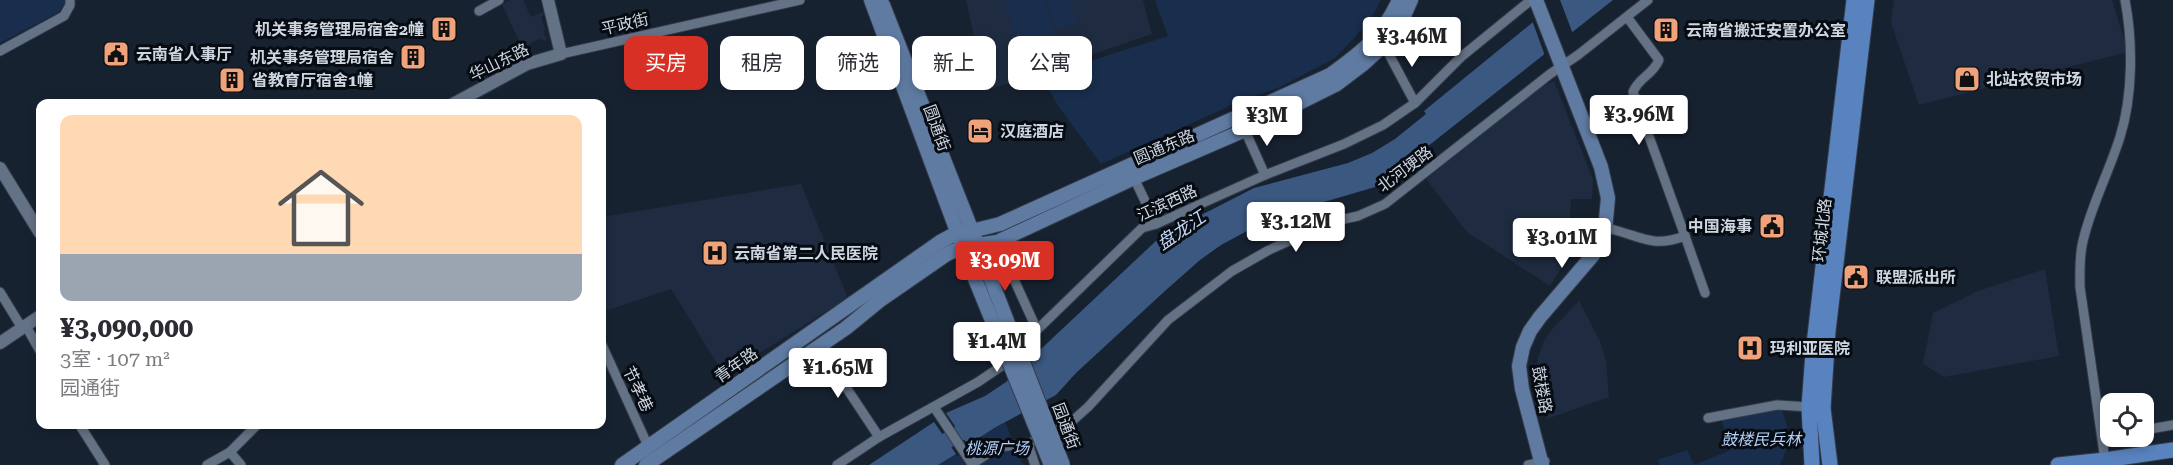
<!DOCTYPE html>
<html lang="zh">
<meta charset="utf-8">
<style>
:root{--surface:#fff;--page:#f2f2f3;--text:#2b2b33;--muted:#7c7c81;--accent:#d93025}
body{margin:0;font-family:"Roboto Serif","Noto Sans SC",serif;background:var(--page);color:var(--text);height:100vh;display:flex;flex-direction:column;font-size:22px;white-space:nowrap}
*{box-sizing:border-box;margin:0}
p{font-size:20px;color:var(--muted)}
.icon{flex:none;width:33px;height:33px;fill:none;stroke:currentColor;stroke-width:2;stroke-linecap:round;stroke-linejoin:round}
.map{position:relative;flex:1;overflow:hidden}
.drawer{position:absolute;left:36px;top:99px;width:570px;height:330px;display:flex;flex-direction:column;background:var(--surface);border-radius:12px;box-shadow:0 3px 9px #0003}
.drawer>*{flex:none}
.hud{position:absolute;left:624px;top:36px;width:570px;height:54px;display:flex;gap:12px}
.controls{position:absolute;left:2100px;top:393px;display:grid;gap:12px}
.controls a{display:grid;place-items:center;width:54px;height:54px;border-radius:12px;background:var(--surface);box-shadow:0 3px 9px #0003;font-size:30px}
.price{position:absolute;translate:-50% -51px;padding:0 14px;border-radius:6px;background:#fff;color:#222;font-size:20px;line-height:39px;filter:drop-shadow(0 2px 3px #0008)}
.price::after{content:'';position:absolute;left:50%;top:36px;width:18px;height:14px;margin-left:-9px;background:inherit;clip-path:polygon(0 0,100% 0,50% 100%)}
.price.current{background:var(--accent);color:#fff}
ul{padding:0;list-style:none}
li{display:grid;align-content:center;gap:12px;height:318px;padding:0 24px}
li span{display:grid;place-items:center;height:186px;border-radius:12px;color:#555}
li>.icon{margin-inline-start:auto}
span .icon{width:108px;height:108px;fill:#fffc;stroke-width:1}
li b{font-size:26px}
.pill{padding:0 21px;border-radius:12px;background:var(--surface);box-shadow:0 3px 9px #0003;font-size:21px;line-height:54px}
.pill.current{background:var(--accent);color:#fff}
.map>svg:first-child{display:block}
</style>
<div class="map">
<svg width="2173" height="465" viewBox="0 0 2173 465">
<rect width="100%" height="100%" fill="#172231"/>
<!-- built -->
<g fill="#1e2b40">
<polygon points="510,0 523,0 531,17 542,12 544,15 541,17 545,28 544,36 547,37 546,41 539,39 522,48 502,4"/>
<polygon points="966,0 1143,0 1152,34 986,91"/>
<polygon points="1894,0 2112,0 2128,52 1919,105 1891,23"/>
<polygon points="1554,81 1593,179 1592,199 1571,199 1570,220 1550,249 1566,260 1550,286 1467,232 1426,179 1536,89"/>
<polygon points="801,184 848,298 724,375 671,289 602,312 602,217"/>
<polygon points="2045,269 2059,356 1944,377 1923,364 1933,313 1978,291"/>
<polygon points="1579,301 1600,341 1606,360 1609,397 1547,419 1537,373 1538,357 1545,339 1553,328"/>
</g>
<!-- green -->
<g fill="#192e4c">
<polygon points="0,0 66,0 59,12 0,43"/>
<polygon points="1008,0 1044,0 1054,33 1018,45 1004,1"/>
<polygon points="1046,0 1070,0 1077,23 1055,29"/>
<polygon points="1155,0 1381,0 1369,22 1335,58 1280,87 1234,104 1101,164 1059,107 1041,77 1168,36"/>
<path d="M1781 408C1790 429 1790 444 1780 465H1660L1657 460 1687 450 1694 465 1731 450 1722 421Z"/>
<polygon points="1005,422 1023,465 938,465 956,454 957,456 969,448 968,445"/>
</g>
<!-- water -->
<g fill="#3b5881">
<polygon points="1560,0 1613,0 1418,154 1418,166 1416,168 1406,165 1375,187 1273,217 1221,245 1200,260 1166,290 1076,373 1056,395 996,427 968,445 946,413 985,396 1006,382 1158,239 1172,230 1254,188 1348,163 1372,153 1395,139 1426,114 1424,111"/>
<polygon points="934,422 956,454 938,465 869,465"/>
</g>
<!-- pier -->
<polygon fill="#172231" points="1556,0 1560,0 1573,34 1545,56 1532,20"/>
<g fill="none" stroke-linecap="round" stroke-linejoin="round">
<!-- river -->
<polyline stroke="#3b5881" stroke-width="16" points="905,465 979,422"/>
<!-- minor casing -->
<g stroke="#343c49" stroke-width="11">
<g id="minor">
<polyline points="479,11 499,0"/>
<polyline points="1384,45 1415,103"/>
<polyline points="0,51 64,16 70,5 70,0"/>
<polyline points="561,54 800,0"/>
<polyline points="1239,117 1265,175"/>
<polyline points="1134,178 1156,224"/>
<path d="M1611 229C1643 237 1652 248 1685 236L1633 92C1639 77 1652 76 1659 60L1627 17"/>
<polyline points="1685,236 1705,293"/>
<polyline points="997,242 1037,330"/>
<polyline points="0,292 22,328"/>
<polyline points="26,326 40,351"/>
<polyline points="602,345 648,446"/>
<polyline points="818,345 879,437"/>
<polyline points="934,407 972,464 998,447 1028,444 1035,465"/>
<polyline points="1708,418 1777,405 1809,407"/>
<polyline points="79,424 105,465"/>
<polyline points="2144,430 2173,425"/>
<polyline points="1028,444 1070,423 1088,407 1168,320 1232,271 1269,250 1331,222 1358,216 1385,204 1550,74 1578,55 1648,0"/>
<polyline points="230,452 241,465"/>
<path d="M2105 460 2080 287C2080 272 2079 256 2083 241 2091 206 2109 172 2120 137 2133 96 2133 42 2125 0"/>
<polyline points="207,465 230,452 258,424"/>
<polyline points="837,465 879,437 978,382 1006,363 1037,330 1142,228 1156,224 1265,175 1344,144 1383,125 1415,103 1461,57 1531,0"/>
<polyline points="1528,465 1545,461"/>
</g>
</g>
<!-- tertiary casing -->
<g stroke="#343c49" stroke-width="14">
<g id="tertiary">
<polyline points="453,104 527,64 561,54 548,0"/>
<polyline points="0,168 40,233"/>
<polyline points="0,343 40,316"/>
</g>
</g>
<!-- secondary casing -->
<g stroke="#343c49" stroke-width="16">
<g id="secondary">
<polyline points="871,0 971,269"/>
<polyline points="1536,0 1601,167 1608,198 1605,230 1593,255 1540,317 1530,331 1523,347 1519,366 1522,389 1542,465"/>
<polyline points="883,5 985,264"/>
<path d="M622 465 940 242 951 236 1000 224 1330 75C1361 53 1383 36 1399 0"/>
<polyline points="646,465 846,328 879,301 947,254 963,247 997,242 1134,178 1245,130 1337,84 1362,65 1384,45 1403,18 1411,0"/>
</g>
</g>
<!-- primary casing -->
<g stroke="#343c49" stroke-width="17">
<g id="primary">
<polyline points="1812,465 1809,407 1813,353 1854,0"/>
<polyline points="1830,465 1823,408 1828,331 1867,0"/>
<polyline points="2058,465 2105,460 2173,450"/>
</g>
</g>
<!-- minor -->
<use href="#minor" stroke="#647285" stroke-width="9"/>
<!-- tertiary -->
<use href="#tertiary" stroke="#647285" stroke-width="12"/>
<!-- secondary -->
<use href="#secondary" stroke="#5f7ba2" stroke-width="14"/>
<!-- primary -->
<use href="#primary" stroke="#5983bf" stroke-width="15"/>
<!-- secondary-bridge casing -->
<g stroke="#343c49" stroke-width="16" stroke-linecap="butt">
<g id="secondary-bridge">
<polyline points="985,264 1063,465"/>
<polyline points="971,269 1051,465"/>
</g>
</g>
<!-- secondary-bridge -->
<use href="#secondary-bridge" stroke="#5f7ba2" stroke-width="14"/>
</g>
<!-- icons -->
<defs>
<g id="building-square" transform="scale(1.35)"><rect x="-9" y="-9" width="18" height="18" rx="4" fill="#f0a27a" stroke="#070b12"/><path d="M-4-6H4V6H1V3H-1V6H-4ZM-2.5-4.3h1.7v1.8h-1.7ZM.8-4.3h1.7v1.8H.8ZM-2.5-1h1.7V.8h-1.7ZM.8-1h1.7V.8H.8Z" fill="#111"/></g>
<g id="civic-square" transform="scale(1.35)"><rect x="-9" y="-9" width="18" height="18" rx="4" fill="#f0a27a" stroke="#070b12"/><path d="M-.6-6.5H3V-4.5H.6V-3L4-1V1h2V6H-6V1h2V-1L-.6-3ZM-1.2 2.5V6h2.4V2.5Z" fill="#111"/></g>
<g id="shop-square" transform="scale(1.35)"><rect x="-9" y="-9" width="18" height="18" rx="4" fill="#f0a27a" stroke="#070b12"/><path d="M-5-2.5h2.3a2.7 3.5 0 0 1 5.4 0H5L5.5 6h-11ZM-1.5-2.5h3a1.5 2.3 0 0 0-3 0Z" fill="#111"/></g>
<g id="hotel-square" transform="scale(1.35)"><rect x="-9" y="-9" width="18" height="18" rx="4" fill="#f0a27a" stroke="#070b12"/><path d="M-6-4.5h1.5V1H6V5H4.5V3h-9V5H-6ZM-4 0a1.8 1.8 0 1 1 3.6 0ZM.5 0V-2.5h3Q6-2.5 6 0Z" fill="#111"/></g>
<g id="hospital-square" transform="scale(1.35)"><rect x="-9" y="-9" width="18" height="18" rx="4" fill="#f0a27a" stroke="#070b12"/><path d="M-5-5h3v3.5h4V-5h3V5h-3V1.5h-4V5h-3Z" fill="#111"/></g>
</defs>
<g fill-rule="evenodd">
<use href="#building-square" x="444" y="29"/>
<use href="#building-square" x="1666" y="30"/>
<use href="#civic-square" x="116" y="54"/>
<use href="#building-square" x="413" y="57"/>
<use href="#shop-square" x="1967" y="79"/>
<use href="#building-square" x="232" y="80"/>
<use href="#hotel-square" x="980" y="131"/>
<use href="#civic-square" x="1772" y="226"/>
<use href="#hospital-square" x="715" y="253"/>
<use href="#civic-square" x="1856" y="277"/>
<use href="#hospital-square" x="1750" y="348"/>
</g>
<g text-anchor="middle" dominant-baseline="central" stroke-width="6" stroke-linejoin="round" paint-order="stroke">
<!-- street labels -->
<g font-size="16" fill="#ced6e1" stroke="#070b12">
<text transform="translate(625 24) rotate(-13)">平政街</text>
<text transform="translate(499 62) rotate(-26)">华山东路</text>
<text transform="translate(937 128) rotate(70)">圆通街</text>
<text transform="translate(1164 147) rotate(-23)">圆通东路</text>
<text transform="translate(1405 169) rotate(-37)">北河埂路</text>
<text transform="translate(1167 203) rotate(-25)">江滨西路</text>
<text transform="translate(1822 230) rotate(-84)">环城北路</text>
<text transform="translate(736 365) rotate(-35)">青年路</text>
<text transform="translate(638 389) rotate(65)">节孝巷</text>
<text transform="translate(1542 390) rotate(80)">鼓楼路</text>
<text transform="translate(1066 426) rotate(69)">园通街</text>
</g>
<!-- poi labels -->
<g font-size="16" font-weight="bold" fill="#ced6e1" stroke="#070b12" text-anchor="start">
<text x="424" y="29" text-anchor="end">机关事务管理局宿舍2幢</text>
<text x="1686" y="30">云南省搬迁安置办公室</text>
<text x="136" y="54">云南省人事厅</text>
<text x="394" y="57" text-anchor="end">机关事务管理局宿舍</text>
<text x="1986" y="79">北站农贸市场</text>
<text x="252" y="80">省教育厅宿舍1幢</text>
<text x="1000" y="131">汉庭酒店</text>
<text x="1752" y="226" text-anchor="end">中国海事</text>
<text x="734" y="253">云南省第二人民医院</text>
<text x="1876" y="277">联盟派出所</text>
<text x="1770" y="348">玛利亚医院</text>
</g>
<!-- park labels -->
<g font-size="16" font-style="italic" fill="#b3cff8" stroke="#070b12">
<text x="1761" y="439">鼓楼民兵林</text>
<text x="997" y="448">桃源广场</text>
</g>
<!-- water labels -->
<g font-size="18" font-style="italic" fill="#c4d7f2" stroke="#070b12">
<text transform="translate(1181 230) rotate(-34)">盘龙江</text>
</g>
</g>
</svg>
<div class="controls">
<a><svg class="icon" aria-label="locate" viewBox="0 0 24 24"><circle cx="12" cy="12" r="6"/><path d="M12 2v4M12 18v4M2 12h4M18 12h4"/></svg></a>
</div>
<b class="price" style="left:1412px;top:68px">¥3.46M</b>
<b class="price" style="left:1639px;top:146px">¥3.96M</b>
<b class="price" style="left:1267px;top:147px">¥3M</b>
<b class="price" style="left:1296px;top:253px">¥3.12M</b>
<b class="price" style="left:1562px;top:269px">¥3.01M</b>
<b class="price current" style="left:1005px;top:292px">¥3.09M</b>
<b class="price" style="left:997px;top:373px">¥1.4M</b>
<b class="price" style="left:838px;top:399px">¥1.65M</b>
<div class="hud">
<a class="pill current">买房</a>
<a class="pill">租房</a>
<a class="pill">筛选</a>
<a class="pill">新上</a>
<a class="pill">公寓</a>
</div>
<section class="drawer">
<ul>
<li><span style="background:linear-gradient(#ffd9b3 75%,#9aa5b1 0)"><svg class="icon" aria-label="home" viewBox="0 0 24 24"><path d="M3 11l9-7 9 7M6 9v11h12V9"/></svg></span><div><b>¥3,090,000</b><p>3室 · 107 m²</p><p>园通街</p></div></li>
</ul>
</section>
</div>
